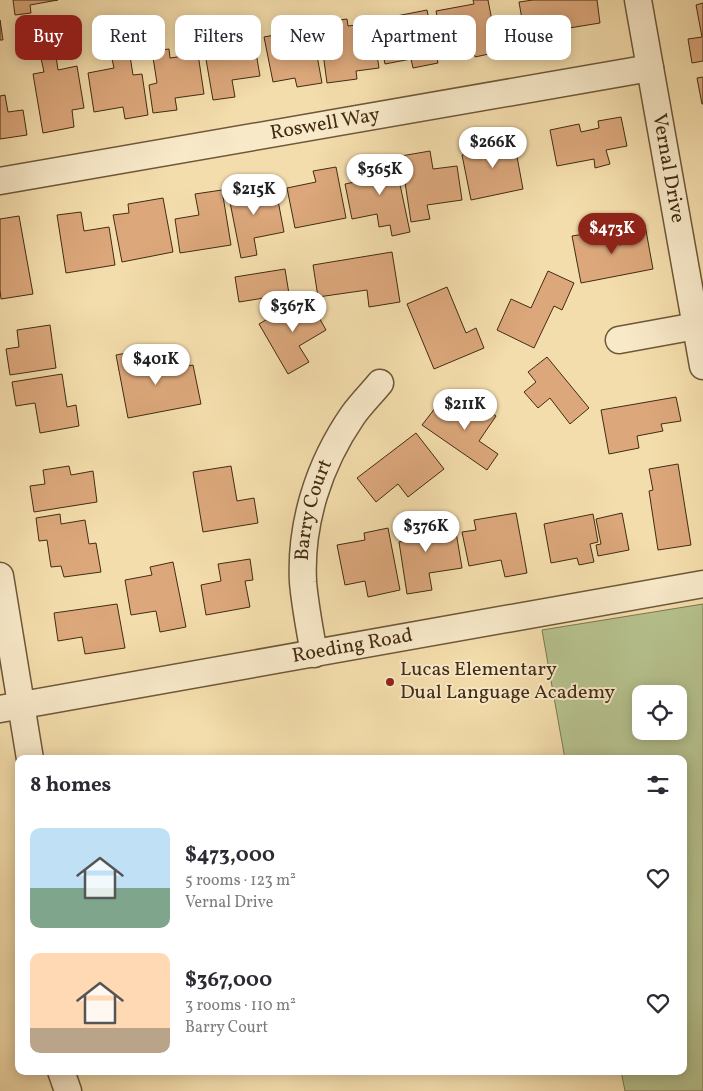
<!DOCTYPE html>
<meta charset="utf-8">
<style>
:root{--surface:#fff;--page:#f2f2f3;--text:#2b2b33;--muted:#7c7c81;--accent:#8f2418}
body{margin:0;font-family:Vollkorn,serif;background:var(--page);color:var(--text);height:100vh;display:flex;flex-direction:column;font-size:19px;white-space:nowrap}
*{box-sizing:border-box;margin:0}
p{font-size:16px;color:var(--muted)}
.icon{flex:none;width:28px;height:28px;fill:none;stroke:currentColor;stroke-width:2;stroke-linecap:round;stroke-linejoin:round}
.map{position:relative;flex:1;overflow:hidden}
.side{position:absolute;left:15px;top:755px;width:672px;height:320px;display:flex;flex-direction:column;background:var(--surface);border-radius:10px;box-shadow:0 2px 12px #0003}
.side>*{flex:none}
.guide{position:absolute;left:15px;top:15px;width:674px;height:45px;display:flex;gap:10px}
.controls{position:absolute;left:632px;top:685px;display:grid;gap:10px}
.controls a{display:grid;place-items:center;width:55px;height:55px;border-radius:10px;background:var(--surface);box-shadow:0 2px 12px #0003;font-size:25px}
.price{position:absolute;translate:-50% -42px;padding:0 11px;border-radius:18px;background:#fff;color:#222;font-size:16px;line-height:32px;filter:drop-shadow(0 1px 2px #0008)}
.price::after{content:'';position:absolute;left:50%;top:30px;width:15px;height:11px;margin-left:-8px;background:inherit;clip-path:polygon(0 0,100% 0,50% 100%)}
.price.current{background:var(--accent);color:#fff}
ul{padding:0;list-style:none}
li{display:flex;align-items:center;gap:15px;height:125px;padding:0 15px}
li span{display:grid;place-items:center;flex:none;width:140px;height:100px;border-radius:10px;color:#555}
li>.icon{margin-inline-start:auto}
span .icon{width:60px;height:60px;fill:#fffc;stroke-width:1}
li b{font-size:21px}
h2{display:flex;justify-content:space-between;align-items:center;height:60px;padding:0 15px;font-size:21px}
.chip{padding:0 18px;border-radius:10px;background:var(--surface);box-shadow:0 2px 12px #0003;font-size:18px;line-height:45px}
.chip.current{background:var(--accent);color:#fff}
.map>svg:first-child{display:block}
</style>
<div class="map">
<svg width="703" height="1091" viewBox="0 0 703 1091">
<rect width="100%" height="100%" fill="#f4ddac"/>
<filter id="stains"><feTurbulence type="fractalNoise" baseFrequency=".004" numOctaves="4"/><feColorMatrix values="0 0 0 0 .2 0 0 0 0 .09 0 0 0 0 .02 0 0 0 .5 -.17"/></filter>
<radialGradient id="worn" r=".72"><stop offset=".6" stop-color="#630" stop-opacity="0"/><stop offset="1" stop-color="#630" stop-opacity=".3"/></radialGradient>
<!-- green -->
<path fill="#b6c28e" stroke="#7c7750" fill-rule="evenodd" d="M703 604V1091H625L621 1071H684V759H565L542 630ZM641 694H679V731H641Z"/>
<!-- building -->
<g fill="#dba77b" stroke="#422c13">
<polygon points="13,0 58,0 30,5 31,13 15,15"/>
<polygon points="473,0 488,0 498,52 475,57 472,42 443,47 436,11 474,4"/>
<polygon points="533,0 597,0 600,23 557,30 559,42 527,48 519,2"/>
<polygon points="703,3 703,61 692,63 688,39 702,37 696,5"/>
<polygon points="427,10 438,63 413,68 411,59 385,64 376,20"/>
<polygon points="347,19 348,26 372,23 379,68 356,71 357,79 327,83 319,23"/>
<polygon points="0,20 3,40 0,40"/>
<polygon points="312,28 322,83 297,87 295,78 273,82 264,37"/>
<polygon points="221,39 222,46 254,41 260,76 232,80 235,97 213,100 203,42"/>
<polygon points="169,49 170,58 198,54 204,94 175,98 177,110 153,113 149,85 157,83 152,51"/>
<polygon points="56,56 58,70 77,66 84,108 72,110 74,127 43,133 33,74 44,72 41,58"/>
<polygon points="130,56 133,75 142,74 148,115 125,119 123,107 94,112 88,73 114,68 112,59"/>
<polygon points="703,77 703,104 702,104 697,78"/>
<polygon points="5,95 8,112 23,110 27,135 0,139 0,96"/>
<polygon points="621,117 627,146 606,150 610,164 595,168 594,159 557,166 550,130 579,124 581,132 599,128 598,121"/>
<polygon points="513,135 523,189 471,200 462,155 489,149 487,141"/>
<polygon points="430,151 433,169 457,166 462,200 427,205 430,219 411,222 401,156"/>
<polygon points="394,156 410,232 392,236 390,225 379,227 377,214 352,219 345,184 369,179 365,162"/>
<polygon points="336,167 346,218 295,228 287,188 316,182 313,171"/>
<polygon points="250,182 252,194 276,190 284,232 254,238 257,255 241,258 227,187"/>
<polygon points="222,190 231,245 180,253 175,219 199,215 195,194"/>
<polygon points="163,198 173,252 122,262 113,215 129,213 128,204"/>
<polygon points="81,212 84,231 109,227 115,265 66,273 57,215"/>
<polygon points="19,216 33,294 1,299 0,290 0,219"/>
<polygon points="645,225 653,269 581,283 572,236 590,233 591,239 617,234 619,245 631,243 629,228"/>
<polygon points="392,252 400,302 369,307 367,290 318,297 313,265"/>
<polygon points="285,269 289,294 239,302 235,277"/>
<polygon points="548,271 574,283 562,310 554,306 534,348 497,330 511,299 531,308"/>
<polygon points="447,287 466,333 476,328 484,348 434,369 407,304"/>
<polygon points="307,296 326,330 299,346 309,362 288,374 259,324"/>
<polygon points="50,325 56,368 10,375 6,349 19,347 17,330"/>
<polygon points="143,350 148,373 171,369 169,361 181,359 183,367 193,365 201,404 128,418 116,355"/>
<polygon points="547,357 589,408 570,424 550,398 538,408 524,392 536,382 528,372"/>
<polygon points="62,374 67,407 76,405 79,426 40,433 35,403 16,406 12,382"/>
<polygon points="676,397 681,421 661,424 663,431 637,436 639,448 609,454 601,410"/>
<polygon points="470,398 496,416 479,441 498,454 487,470 422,425 436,407 455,420"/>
<polygon points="416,433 444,469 408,497 398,484 376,502 357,478"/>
<polygon points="678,464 691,545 658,550 649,491 653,490 649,469"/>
<polygon points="69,466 71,475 93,471 97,502 34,512 30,486 45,484 43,470"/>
<polygon points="231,466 237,501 254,498 258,523 203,532 193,472"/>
<polygon points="516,513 527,573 505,577 501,560 469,566 462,532 476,530 474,520"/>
<polygon points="622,513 629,550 598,556 596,545 601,544 596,519"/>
<polygon points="60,514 61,524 85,520 89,544 96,543 101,572 64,577 61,566 51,567 47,540 39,541 36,518"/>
<polygon points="430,514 433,536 456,532 462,568 429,573 432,590 407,594 399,542 404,541 400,519"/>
<polygon points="593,514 598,542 590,544 594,562 579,565 577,558 551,563 544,524"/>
<polygon points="388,528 400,590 368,597 365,581 345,585 337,545 365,540 364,533"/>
<polygon points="250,559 253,580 245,581 250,607 206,615 201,585 221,581 218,564"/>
<polygon points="173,562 186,627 160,632 156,611 131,615 125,580 152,575 150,567"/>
<polygon points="117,604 125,648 85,654 82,637 58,641 54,613"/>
</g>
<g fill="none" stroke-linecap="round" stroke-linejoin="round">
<!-- minor casing -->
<g stroke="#6e5839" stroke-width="29">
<g id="minor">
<path id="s1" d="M638 0 703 366"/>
<path id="s2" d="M0 181 650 68"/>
<polyline points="619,340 696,326"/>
<polyline points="0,576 30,759"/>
<path id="s3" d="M314 654C310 630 305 606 303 582 300 523 319 464 353 415 361 404 371 394 380 383"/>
<path id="s4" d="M0 709 703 584"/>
<polyline points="61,1071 68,1091"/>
</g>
</g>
<!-- minor -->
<use href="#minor" stroke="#f8e9c9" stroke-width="26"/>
</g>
<!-- markers -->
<circle fill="#8f2418" stroke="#f8e9c9" stroke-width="2" cx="390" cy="682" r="5"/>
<g text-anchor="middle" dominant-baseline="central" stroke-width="4" stroke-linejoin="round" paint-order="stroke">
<!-- street labels -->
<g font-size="20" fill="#422c13" stroke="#f8e9c9">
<text stroke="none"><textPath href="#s2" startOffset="330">Roswell Way</textPath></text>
<text stroke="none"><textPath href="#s1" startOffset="171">Vernal Drive</textPath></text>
<text stroke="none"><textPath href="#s3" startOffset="146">Barry Court</textPath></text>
<text stroke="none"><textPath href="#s4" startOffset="358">Roeding Road</textPath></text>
</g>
<!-- poi labels -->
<g font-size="20" fill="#422c13" stroke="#f8e9c9" text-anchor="start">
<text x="400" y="670">Lucas Elementary<tspan x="400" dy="23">Dual Language Academy</tspan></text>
</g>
</g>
<rect width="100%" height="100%" filter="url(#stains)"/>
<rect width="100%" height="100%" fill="url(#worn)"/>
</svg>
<div class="controls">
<a><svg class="icon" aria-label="locate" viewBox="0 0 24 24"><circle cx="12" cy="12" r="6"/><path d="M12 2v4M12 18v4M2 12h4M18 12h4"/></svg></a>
</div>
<b class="price" style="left:493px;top:169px">$266K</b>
<b class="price" style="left:380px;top:196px">$365K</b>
<b class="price" style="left:254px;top:216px">$215K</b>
<b class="price current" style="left:612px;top:255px">$473K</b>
<b class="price" style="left:293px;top:333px">$367K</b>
<b class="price" style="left:156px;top:386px">$401K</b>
<b class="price" style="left:465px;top:431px">$211K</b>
<b class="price" style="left:426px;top:553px">$376K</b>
<div class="guide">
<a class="chip current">Buy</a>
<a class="chip">Rent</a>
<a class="chip">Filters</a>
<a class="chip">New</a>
<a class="chip">Apartment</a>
<a class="chip">House</a>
</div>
<section class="side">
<h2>8 homes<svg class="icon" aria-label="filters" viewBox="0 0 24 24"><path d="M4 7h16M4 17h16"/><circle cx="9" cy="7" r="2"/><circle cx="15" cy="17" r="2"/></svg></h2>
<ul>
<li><span style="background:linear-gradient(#bfe0f5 60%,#7fa58c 0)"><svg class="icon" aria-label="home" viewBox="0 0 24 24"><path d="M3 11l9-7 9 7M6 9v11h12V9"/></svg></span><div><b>$473,000</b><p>5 rooms · 123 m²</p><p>Vernal Drive</p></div><svg class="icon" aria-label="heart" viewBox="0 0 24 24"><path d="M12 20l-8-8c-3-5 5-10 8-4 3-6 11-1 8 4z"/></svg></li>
<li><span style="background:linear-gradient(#ffd9b3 75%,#b9a48a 0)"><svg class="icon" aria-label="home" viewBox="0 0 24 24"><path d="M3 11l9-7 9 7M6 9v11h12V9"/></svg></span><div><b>$367,000</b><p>3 rooms · 110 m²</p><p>Barry Court</p></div><svg class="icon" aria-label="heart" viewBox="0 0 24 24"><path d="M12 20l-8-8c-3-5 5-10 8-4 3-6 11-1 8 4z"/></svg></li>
</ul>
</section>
</div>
